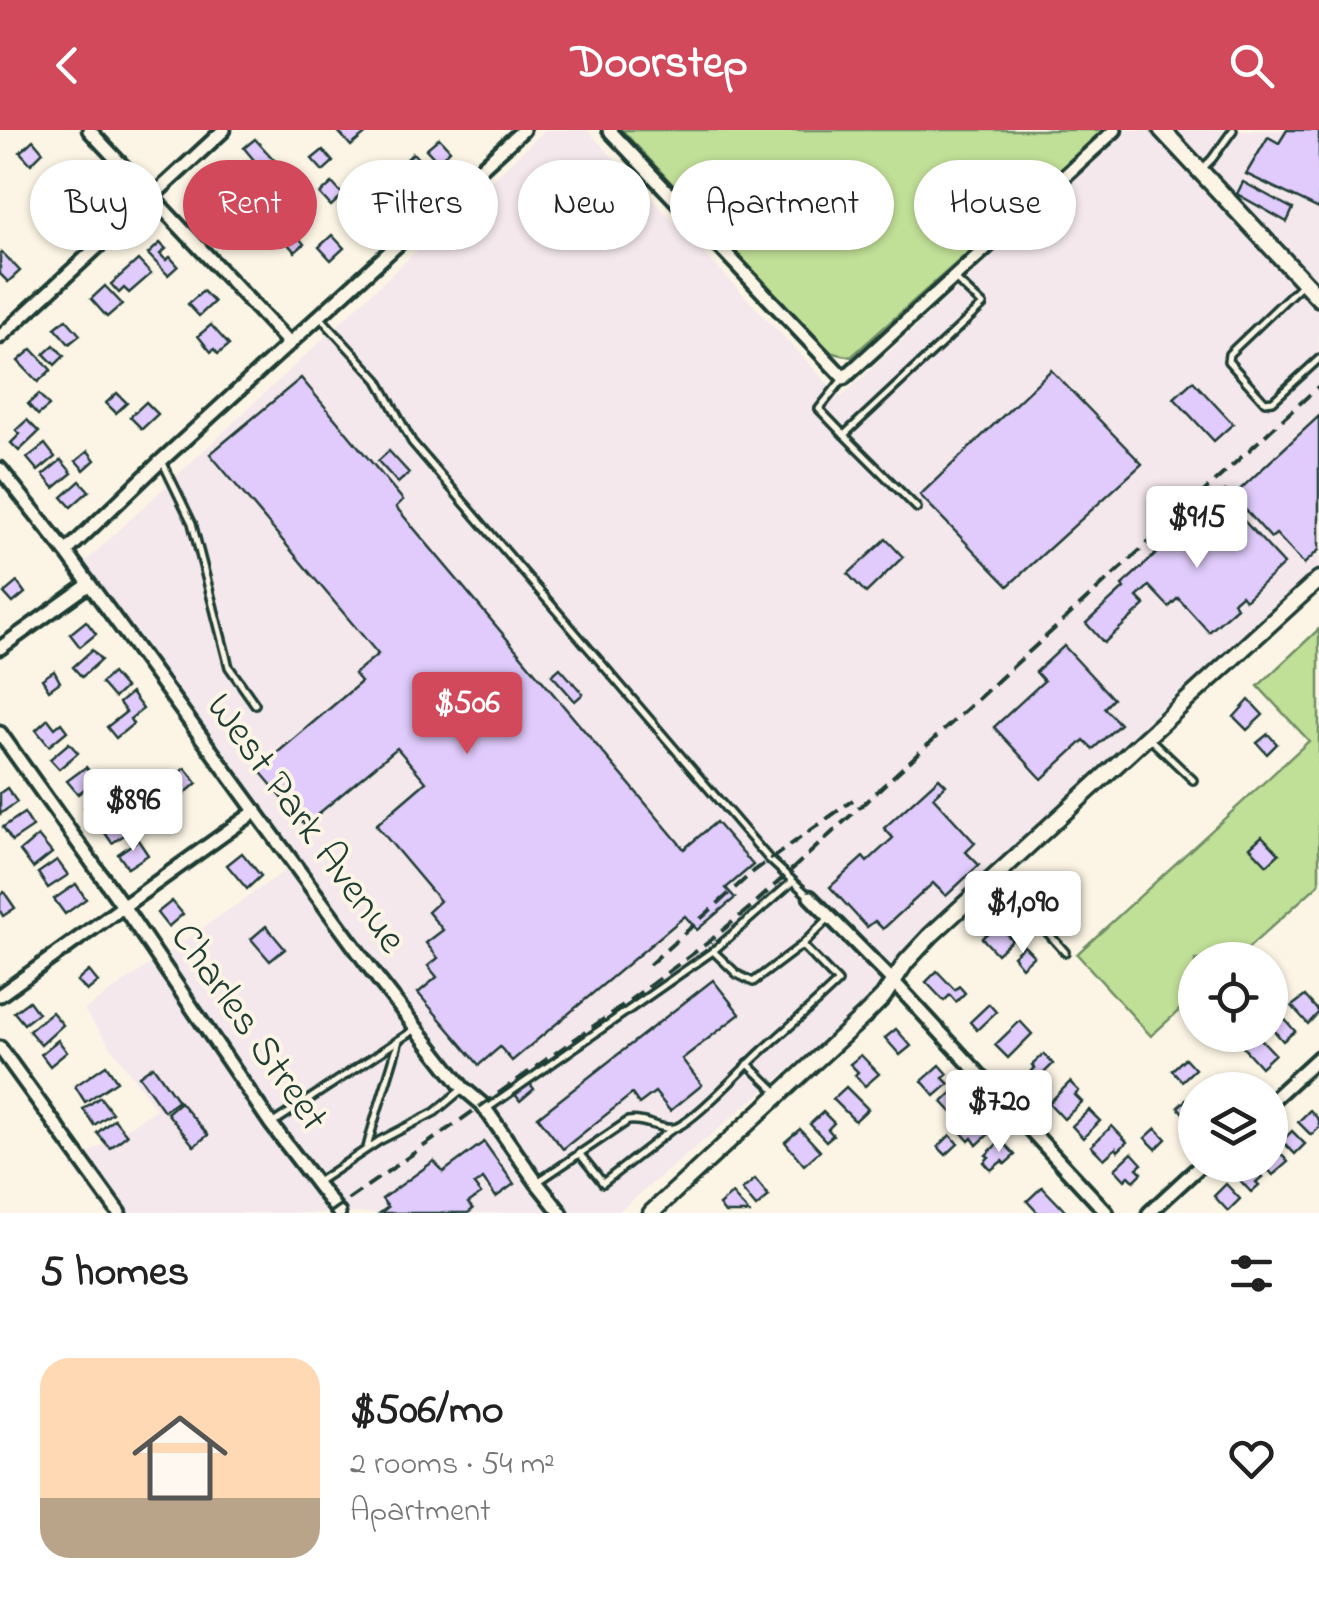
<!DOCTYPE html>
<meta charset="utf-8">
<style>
:root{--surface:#fff;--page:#f6f6f6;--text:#222;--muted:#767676;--line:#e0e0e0;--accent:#d1495b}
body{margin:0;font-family:"Indie Flower",sans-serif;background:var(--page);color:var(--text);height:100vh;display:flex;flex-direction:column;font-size:38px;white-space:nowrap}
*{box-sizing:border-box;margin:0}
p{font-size:32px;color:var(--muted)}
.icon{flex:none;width:55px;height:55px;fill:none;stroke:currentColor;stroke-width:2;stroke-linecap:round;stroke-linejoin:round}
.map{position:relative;height:1083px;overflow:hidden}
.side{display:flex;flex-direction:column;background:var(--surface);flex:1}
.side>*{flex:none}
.hud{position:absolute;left:30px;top:30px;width:1260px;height:90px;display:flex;gap:20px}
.fabs{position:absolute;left:1178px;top:812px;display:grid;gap:20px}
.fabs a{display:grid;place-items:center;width:110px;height:110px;border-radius:50%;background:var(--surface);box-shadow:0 2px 8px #0004;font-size:50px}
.price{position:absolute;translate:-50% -85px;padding:0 22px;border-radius:10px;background:#fff;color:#222;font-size:32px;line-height:65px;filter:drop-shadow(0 2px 5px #0008)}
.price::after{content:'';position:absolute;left:50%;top:60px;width:30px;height:22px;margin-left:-15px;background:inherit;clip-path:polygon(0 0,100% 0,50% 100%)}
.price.selected{background:var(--accent);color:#fff}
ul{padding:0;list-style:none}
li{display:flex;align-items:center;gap:30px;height:250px;padding:0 40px}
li+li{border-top:2px solid var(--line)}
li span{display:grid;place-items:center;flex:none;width:280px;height:200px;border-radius:30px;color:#555}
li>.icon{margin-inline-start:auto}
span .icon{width:120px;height:120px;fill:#fffc;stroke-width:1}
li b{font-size:42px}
h2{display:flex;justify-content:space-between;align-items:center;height:120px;padding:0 40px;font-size:42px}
.pill{padding:0 35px;border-radius:45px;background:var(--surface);box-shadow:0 2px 8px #0004;font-size:35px;line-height:90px}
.pill.selected{background:var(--accent);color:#fff}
header{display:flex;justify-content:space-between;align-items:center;height:130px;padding:0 40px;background:var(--accent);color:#fff;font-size:45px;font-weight:700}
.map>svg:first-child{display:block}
</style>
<header><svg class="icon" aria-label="back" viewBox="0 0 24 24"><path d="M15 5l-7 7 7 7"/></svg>Doorstep<svg class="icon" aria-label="search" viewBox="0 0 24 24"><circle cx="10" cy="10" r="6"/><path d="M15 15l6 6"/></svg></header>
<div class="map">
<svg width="1319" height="1083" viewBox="0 0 1319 1083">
<rect width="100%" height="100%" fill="#fcf5e5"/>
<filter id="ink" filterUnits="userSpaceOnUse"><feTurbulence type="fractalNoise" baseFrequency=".01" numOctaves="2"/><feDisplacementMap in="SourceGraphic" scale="20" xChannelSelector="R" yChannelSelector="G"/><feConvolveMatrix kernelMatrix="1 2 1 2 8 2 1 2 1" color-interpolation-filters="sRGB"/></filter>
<g filter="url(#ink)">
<!-- built -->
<polygon fill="#f4e8ec" points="545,0 587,0 841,267 1127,0 1319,0 1319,444 867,875 617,1083 107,1083 71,1035 156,979 84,880 299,731 85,432"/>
<!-- green -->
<g fill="#c0df97" stroke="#708e66" stroke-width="2.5">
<polygon points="622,0 1105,0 851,227 829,222"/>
<polygon points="1319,499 1319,754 1235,830 1195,830 1195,866 1151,906 1077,824 1309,611 1258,556"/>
</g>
<!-- building -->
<g fill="#e0cbfc" stroke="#1f3d34" stroke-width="2.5">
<polygon points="337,0 370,0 351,16"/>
<polygon points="1287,0 1319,0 1319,79 1246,44 1268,7 1279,13"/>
<polygon points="439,8 450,20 438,32 426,19"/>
<polygon points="255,9 275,31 263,41 244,18"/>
<polygon points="33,10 43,22 31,34 20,22"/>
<polygon points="323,20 333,32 323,41 312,29"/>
<polygon points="413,23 429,41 416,53 400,36"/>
<polygon points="390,43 407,61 394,73 383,61 388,56 382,50"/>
<polygon points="98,45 110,58 98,68 87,55"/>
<polygon points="1243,52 1293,79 1287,92 1237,64"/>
<polygon points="332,53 343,65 331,76 320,64"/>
<polygon points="361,56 383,80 371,91 349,67"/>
<polygon points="206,59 224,80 212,90 195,69"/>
<polygon points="82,60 93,73 80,84 69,71"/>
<polygon points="51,61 76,88 63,99 54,89 56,87 41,71"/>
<polygon points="296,104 304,114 295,122 286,112"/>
<polygon points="332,105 344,118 331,130 319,117"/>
<polygon points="160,113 166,119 160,124 166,130 170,127 178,136 168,145 148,124"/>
<polygon points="2,122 20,141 8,152 0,144 0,124"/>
<polygon points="138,130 151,144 129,163 124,158 119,163 111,154"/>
<polygon points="105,156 122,174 107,187 91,169"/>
<polygon points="203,161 214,172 199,186 188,174"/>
<polygon points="66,189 80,205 69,214 55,198"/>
<polygon points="211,195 229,215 218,224 214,219 211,222 198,206"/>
<polygon points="54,215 64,226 55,235 44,224"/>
<polygon points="32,219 51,240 38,252 18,231"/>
<polygon points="1051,240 1142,334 1008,456 920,365"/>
<polygon points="301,248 403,370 396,377 684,719 716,692 753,735 726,758 735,768 697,800 685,786 512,931 500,917 479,935 418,863 437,847 428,836 438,828 426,813 443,800 428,782 440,771 376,695 426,652 397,618 305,695 258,639 361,552 354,544 378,524 210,324"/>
<polygon points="1193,251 1233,294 1214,311 1174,268"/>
<polygon points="117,263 127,273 116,283 106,273"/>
<polygon points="39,264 49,276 38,285 28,274"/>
<polygon points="146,272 158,284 142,299 130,287"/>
<polygon points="1319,286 1319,420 1304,434 1276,404 1271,408 1233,366"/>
<polygon points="27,290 39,302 19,321 11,313 20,304 16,300"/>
<polygon points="45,314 55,327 38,341 27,328"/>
<polygon points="88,321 95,330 84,340 76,331"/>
<polygon points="389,321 409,343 398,353 378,331"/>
<polygon points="61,330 72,343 54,358 43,345"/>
<polygon points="80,351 89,361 71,377 62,367"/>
<polygon points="1225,361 1238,375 1233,379 1284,434 1245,470 1241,465 1233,472 1237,477 1209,502 1178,468 1169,477 1149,456 1137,467 1145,475 1104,513 1086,493 1124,458 1122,455"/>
<polygon points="886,409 903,427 866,463 848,444"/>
<polygon points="17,452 25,463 13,473 4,463"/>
<polygon points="86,491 96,504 80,517 70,504"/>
<polygon points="1064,516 1113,569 1104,578 1120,594 1093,619 1084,610 1042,649 994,597 1044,551 1036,542"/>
<polygon points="92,520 101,530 82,547 73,537"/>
<polygon points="560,538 583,564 575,571 552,545"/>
<polygon points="54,541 60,552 49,560 42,549"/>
<polygon points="112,543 125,558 114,568 101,553"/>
<polygon points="131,563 143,579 130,589 133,594 116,608 107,597 126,582 119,573"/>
<polygon points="1249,570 1263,585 1247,600 1234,587"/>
<polygon points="48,589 55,598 61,593 67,601 49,616 36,600"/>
<polygon points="1268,604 1277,614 1267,624 1257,613"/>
<polygon points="69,613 78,623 59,639 50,629"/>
<polygon points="86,637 96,650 78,664 67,651"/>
<polygon points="185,638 197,653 184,664 178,656 174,658 169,652"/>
<polygon points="121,644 130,654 121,662 111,653"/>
<polygon points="939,648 946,655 933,667 975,713 966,722 979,735 946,766 933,753 883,799 875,791 867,797 830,757 863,727 867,732 893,708 884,698"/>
<polygon points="7,658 17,672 0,684 0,663"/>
<polygon points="103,661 113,674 94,690 84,677"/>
<polygon points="24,683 33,697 12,711 3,697"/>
<polygon points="120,689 129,702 112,713 103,700"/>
<polygon points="38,706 52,723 33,738 20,721"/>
<polygon points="1262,706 1279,724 1267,735 1250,717"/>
<polygon points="138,710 148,725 128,738 118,724"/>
<polygon points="242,723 261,746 247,759 227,735"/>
<polygon points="57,730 68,745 48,758 38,743"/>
<polygon points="76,754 86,769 65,784 54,769"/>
<polygon points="4,762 15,778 3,786 0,781 0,765"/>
<polygon points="172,771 183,784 168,797 157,783"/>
<polygon points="997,794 1012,810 997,824 982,808"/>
<polygon points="266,796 285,819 270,831 251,809"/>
<polygon points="1024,816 1034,826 1022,837 1013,826"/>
<polygon points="89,841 98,852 87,861 77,851"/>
<polygon points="937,841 955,860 959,856 965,863 956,872 950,865 944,871 926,852"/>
<polygon points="713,850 740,884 682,929 702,955 670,981 655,962 639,974 632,964 563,1019 538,987"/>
<polygon points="1305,866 1319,882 1308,894 1292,876"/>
<polygon points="29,871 38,883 24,894 14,882"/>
<polygon points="989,874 996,882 977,900 970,892"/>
<polygon points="52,882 63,895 41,915 29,901"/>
<polygon points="1281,885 1295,901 1283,911 1270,896"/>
<polygon points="1020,891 1032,904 1008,928 995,915"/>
<polygon points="896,899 911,916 900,925 885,908"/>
<polygon points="1257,905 1275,924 1261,937 1243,917"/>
<polygon points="58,910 67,922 50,936 41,924"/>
<polygon points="1044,924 1053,934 1033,954 1026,947 1035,938 1032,935"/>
<polygon points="861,925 879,944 865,956 855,945 858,942 850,934"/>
<polygon points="1185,928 1195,939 1182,951 1172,940"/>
<polygon points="106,935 117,951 85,972 75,956"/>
<polygon points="940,935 948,944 943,948 949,954 935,966 922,951"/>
<polygon points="153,936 178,971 164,981 139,946"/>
<polygon points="528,951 534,959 520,971 514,963"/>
<polygon points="1070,952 1079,961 1075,965 1082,972 1064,989 1049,973"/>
<polygon points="846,957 868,979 855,991 833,969"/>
<polygon points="956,959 971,975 957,988 942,972"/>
<polygon points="100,967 112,983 94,995 83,979"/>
<polygon points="1188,968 1195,977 1193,995 1178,977"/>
<polygon points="180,972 208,1005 194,1016 167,983"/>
<polygon points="1089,980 1100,991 1083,1008 1072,996"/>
<polygon points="1310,980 1319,990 1319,998 1311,1005 1298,992"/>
<polygon points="823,982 834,993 828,999 833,1005 826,1011 810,994"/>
<polygon points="978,986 992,1001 977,1015 972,1008 969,1011 961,1002"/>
<polygon points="114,989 127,1005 110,1018 97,1003"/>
<polygon points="1112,996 1127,1012 1118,1021 1116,1018 1104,1029 1091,1016"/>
<polygon points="1156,998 1166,1009 1156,1019 1145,1008"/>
<polygon points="800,999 820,1021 804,1035 785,1012"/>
<polygon points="1292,1001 1305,1014 1295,1024 1282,1011"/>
<polygon points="950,1005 958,1014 946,1025 938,1017"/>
<polygon points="1001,1010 1015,1025 1005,1034 1002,1031 991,1040 984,1032 989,1027 986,1025"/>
<polygon points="484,1012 514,1054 496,1067 483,1049 474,1055 481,1064 468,1073 473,1079 468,1083 380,1083 388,1077 382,1069 434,1031 443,1042"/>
<polygon points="1270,1012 1288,1032 1273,1045 1264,1035 1270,1035"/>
<polygon points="1132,1023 1142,1034 1137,1038 1142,1043 1134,1051 1129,1046 1125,1050 1115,1039"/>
<polygon points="1247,1035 1262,1047 1256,1052 1259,1055 1251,1062 1236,1046"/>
<polygon points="755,1049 769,1066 756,1077 742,1060"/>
<polygon points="1226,1054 1240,1069 1228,1081 1214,1066"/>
<polygon points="1042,1057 1067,1083 1038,1083 1027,1071"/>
<polygon points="732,1064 749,1083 725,1083 719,1075"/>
</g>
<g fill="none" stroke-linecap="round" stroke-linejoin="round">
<!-- service casing -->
<g stroke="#1f3d34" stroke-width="12">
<g id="service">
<polyline points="1201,40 1212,29 1233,0"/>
<polyline points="1302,154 1229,224 1228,231 1265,272 1273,271 1319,229"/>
<polyline points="320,187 378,250 412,312 769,729 810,767"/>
<polyline points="842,250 819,279 844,305 983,175 956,150"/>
<polyline points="844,305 917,378"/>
<polyline points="163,333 192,393 229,537 255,574"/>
<polyline points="1150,609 1193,650"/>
<polyline points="998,747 1065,822"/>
<polyline points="792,752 713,821 737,844 753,852 802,815"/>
<polyline points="748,934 778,963"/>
<polyline points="488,978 713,821"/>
<polyline points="273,993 414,900"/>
<path d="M367 1018C376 981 389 947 399 910"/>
<polyline points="579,1023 603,1053 672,999"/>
<polyline points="319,1051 379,1011 435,982 461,960"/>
<path d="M539 1051 628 991C645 988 661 1001 674 998 692 994 745 936 762 921 788 898 813 876 838 852L802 815 828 789"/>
</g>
</g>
<!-- minor casing -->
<g stroke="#1f3d34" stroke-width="19">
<g id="minor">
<polyline points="89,0 290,214"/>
<polyline points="609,0 844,248 1115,0"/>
<polyline points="0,207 224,0"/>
<polyline points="0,339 66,422 378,849 463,958 482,974 537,1053 561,1083"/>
<polyline points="66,422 162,330 523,0"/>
<polyline points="0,518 88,455"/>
<polyline points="0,603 123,776 271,994 339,1083"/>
<polyline points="810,767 893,851 1107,1083"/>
<polyline points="0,865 256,681"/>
<polyline points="0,918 119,1083"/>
<polyline points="1270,972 1319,927"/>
<polyline points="1149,1083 1201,1035"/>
</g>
</g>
<!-- tertiary casing -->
<g stroke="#1f3d34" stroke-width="21">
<polyline id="tertiary" points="651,1083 864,886 883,867 906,832 931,805 1319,449"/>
</g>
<!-- secondary casing -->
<g stroke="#1f3d34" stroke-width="22">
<polyline id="secondary" points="1162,0 1319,168"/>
</g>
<!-- service -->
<use href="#service" stroke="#fcf5e5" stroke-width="5"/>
<!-- minor -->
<use href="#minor" stroke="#fcf5e5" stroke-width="11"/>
<!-- tertiary -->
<use href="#tertiary" stroke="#fcf5e5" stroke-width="14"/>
<!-- secondary -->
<use href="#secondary" stroke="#fcf5e5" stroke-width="15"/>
<!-- rail -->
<g stroke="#1f3d34" stroke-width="4" stroke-dasharray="15 8" stroke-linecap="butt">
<polyline points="649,835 754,741 853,670"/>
<polyline points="329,1083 615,881 706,814 752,776 1319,256"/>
</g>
</g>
</g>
<g text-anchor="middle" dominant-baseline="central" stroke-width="8" stroke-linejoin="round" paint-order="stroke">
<!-- street labels -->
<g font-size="42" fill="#1f3d34" stroke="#fcf5e5">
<text transform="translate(305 694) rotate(54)">West Park Avenue</text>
<text transform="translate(248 898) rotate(55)">Charles Street</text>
</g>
</g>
</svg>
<div class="fabs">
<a><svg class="icon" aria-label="locate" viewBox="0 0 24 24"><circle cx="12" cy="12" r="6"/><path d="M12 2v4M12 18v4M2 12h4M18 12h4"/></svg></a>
<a><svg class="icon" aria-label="layers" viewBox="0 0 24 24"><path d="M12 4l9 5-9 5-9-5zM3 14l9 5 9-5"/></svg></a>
</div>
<b class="price" style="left:1197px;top:441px">$915</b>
<b class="price selected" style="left:467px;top:627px">$506</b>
<b class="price" style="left:133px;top:724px">$896</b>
<b class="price" style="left:1023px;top:826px">$1,090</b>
<b class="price" style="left:999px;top:1025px">$720</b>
<div class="hud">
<a class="pill">Buy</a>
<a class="pill selected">Rent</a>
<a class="pill">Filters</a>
<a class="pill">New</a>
<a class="pill">Apartment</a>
<a class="pill">House</a>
</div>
</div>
<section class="side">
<h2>5 homes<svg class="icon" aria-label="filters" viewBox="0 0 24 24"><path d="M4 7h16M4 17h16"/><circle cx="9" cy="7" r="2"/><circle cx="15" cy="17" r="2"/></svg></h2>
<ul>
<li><span style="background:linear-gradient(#ffd9b3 70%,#b9a48a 0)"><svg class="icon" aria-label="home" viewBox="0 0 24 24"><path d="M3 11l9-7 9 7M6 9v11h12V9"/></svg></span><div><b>$506/mo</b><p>2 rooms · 54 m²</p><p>Apartment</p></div><svg class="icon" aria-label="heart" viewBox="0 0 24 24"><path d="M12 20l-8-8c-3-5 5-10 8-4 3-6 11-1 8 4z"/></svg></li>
</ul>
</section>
